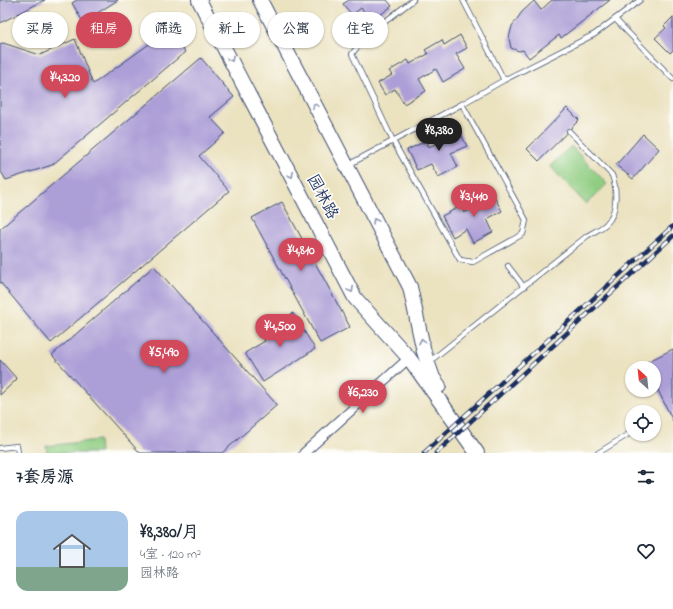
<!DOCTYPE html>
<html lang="zh">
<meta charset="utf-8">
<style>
:root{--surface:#fff;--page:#f2f2f3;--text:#1f2937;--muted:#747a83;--line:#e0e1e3;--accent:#d1495b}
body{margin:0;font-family:"Indie Flower","LXGW WenKai TC",sans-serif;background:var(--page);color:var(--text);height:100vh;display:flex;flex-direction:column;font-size:15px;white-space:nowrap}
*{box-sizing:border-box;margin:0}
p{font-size:13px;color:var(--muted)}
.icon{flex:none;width:22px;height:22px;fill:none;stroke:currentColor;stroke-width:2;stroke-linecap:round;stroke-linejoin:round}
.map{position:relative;height:453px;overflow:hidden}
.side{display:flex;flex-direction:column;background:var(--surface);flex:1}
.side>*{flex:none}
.top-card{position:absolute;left:12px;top:12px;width:400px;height:36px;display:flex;gap:8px}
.needle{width:26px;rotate:333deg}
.buttons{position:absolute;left:625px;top:361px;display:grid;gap:8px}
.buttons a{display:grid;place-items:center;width:36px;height:36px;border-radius:50%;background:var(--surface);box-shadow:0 1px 3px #0004;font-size:20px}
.price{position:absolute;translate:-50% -34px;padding:0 9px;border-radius:14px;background:var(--accent);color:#fff;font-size:13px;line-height:26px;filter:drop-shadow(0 1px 2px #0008)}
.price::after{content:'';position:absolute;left:50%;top:24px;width:12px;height:9px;margin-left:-6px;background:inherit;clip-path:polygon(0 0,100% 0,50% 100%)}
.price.active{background:#222;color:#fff}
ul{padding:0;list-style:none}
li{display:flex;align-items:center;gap:12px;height:100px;padding:0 16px}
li+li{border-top:1px solid var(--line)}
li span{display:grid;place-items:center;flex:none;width:112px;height:80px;border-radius:12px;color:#555}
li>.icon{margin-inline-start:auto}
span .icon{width:48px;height:48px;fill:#fffc;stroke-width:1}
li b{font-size:17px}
h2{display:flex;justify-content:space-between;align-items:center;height:48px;padding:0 16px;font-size:17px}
.chip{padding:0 14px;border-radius:18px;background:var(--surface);box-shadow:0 1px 3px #0004;font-size:14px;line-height:36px}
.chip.active{background:var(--accent);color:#fff}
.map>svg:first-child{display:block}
</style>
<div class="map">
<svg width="673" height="453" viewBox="0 0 673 453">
<rect width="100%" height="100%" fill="#fdfcf7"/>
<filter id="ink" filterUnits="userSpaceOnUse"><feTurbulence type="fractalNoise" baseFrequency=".025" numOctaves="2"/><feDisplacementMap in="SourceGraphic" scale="8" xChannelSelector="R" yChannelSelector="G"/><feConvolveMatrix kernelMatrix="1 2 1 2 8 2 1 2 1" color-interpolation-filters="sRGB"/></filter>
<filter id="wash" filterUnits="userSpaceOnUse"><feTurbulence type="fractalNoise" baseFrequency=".012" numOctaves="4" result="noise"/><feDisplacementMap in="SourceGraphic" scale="16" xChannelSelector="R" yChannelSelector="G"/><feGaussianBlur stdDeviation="0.9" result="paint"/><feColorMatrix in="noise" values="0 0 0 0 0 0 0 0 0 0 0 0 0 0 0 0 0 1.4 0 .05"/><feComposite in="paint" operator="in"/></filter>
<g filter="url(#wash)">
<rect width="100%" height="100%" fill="#ebe2c0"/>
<!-- green -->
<g fill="#90cd82" stroke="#567e70">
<polygon points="571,146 607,184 586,204 550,166"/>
<polygon points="99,440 100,453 47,453 46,446"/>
</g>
<g id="blocks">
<!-- building -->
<g fill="#ac9ed7">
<polygon points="0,0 45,0 0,23"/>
<polygon points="77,0 118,0 83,22 72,3"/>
<polygon points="349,0 387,0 392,6 372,21 361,8 352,15 343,4"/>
<polygon points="552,0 610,0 561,38 559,35 529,58 523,50 519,51 511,48 509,38 512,26 522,12 534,1 541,10"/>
<polygon points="673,17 673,50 670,53 655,38 666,28 664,26"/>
<polygon points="169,30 185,52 52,165 6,180 0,170 0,44 3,43 40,55 75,39 93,84"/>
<polygon points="460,35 467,48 456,54 465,69 443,82 436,69 419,79 426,91 404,104 395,89 385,95 378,83 392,75 389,71 408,60 410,64 428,54 425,50 442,40 444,45"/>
<polygon points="201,58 234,97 210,117 225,133 199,156 229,191 51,343 0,282 0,229"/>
<polygon points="567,108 579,120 539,161 527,149"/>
<polygon points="456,125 467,146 451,153 458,167 438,177 431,164 417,170 407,150 426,141 429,147 441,141 438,135"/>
<polygon points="643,134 659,149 633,179 616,165"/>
<polygon points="491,191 502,211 487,219 493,232 473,243 466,229 453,237 442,216 461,206 464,213 476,206 473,200"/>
<polygon points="282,202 350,327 320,343 252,218"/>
<polygon points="154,266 277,405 222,453 140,453 52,355"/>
<polygon points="293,313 315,349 263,382 245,353 265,341 261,333"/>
<polygon points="673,349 673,421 654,382 654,368 647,368 645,363"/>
<polygon points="0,360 17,379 0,395"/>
</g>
</g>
</g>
<g filter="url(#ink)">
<use href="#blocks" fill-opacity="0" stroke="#3a4a6d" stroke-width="1"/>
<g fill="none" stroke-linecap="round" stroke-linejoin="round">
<!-- lane casing -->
<g stroke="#3a4a6d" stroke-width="6">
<g id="lane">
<polyline points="413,0 365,37 352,54 393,141 460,260 473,262 523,234 526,220 462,104"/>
<polyline points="463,0 504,80"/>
<polyline points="615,19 673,79"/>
<polyline points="348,165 462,104 504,80 595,34 640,0"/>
<polyline points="508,266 524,287"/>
<path d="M429 362 587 236C593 232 601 229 606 224 618 213 617 189 612 175L569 131"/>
<polyline points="0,448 17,446 18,453"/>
<polyline points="598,453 632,432"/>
</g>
</g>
<!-- street casing -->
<g stroke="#3a4a6d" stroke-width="11">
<polyline id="street" points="304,453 409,358"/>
</g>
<!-- primary casing -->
<g stroke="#3a4a6d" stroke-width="16">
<g id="primary">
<polyline points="199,0 355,298 409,358 477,453"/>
<polyline points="260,0 410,287 424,352 433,378 439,386"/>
</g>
</g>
<!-- lane -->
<use href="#lane" stroke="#fff" stroke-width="4.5"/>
<!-- street -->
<use href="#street" stroke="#fff" stroke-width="9"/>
<!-- primary -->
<use href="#primary" stroke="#fff" stroke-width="14"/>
<!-- rail casing -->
<g stroke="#1b2f5e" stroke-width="4.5">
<g id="rail">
<polyline points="424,453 673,226"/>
<polyline points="436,453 673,236"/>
</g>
</g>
<!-- rail -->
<use href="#rail" stroke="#fdfcf7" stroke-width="3" stroke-dasharray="9" stroke-linecap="butt"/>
</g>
<!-- one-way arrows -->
<defs><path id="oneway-chevron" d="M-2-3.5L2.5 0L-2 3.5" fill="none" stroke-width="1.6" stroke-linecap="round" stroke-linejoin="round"/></defs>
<g stroke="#8d97ae">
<use href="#oneway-chevron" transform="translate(231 59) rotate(62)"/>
<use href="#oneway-chevron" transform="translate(315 106) rotate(-118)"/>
<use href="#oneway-chevron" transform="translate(291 175) rotate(62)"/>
<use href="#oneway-chevron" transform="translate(375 221) rotate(-118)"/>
<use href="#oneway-chevron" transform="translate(351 290) rotate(62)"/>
<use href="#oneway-chevron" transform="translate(422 341) rotate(-102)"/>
</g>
</g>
<g text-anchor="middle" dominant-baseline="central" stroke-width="3.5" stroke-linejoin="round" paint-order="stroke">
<!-- street labels -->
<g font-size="16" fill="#1b2f5e" stroke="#fdfcf7">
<text transform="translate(322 197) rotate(62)">园林路</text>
</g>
</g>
</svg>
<div class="buttons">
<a><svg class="needle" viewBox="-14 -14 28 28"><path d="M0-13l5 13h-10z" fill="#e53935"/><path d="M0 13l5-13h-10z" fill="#747a83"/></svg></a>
<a><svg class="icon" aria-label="locate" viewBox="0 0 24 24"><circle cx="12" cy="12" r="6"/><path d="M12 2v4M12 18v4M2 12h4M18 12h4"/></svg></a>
</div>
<b class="price" style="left:65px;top:99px">¥4,320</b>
<b class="price active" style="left:439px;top:152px">¥8,380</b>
<b class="price" style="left:474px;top:218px">¥3,410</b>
<b class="price" style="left:301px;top:272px">¥4,810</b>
<b class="price" style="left:280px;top:348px">¥4,500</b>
<b class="price" style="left:164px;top:374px">¥5,490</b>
<b class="price" style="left:363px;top:414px">¥6,230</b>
<div class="top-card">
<a class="chip">买房</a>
<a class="chip active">租房</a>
<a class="chip">筛选</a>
<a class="chip">新上</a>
<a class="chip">公寓</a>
<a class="chip">住宅</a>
</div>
</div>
<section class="side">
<h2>7套房源<svg class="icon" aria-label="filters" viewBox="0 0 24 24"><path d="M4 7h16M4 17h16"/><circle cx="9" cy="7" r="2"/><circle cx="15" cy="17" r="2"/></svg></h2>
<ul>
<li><span style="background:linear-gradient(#a9c7e8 70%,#7fa58c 0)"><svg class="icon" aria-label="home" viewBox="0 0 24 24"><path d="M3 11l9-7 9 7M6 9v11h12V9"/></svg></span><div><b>¥8,380/月</b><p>4室 · 120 m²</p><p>园林路</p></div><svg class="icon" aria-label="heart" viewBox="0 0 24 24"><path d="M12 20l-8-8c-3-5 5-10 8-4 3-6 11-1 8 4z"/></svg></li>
</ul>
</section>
